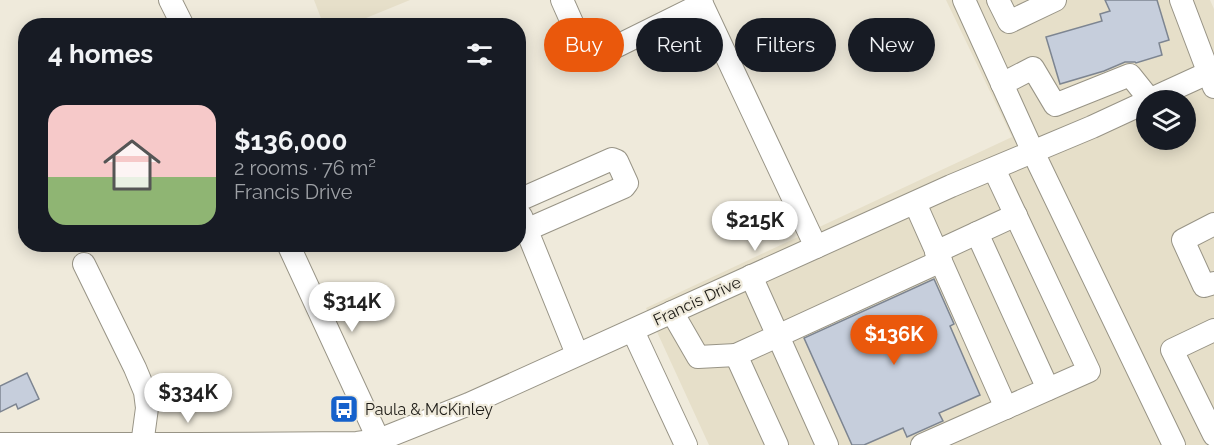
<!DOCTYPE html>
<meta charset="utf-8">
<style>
:root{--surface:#171b24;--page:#242831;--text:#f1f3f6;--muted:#9ea1a6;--line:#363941;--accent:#ea580c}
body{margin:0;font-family:Raleway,sans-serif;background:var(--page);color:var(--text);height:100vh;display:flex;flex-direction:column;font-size:22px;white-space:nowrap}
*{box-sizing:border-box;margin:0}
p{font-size:20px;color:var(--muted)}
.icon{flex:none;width:33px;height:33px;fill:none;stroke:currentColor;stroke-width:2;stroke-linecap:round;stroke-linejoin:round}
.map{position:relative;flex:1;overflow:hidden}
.details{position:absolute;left:18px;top:18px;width:508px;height:234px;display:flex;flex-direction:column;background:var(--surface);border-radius:24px;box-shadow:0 3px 15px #0003}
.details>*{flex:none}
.guide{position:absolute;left:544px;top:18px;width:570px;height:54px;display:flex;gap:12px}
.fabs{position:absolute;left:1136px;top:90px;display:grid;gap:12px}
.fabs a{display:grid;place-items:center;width:60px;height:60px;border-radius:50%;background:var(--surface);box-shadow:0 3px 15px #0003;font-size:30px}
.price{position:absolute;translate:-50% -51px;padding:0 14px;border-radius:21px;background:#fff;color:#222;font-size:20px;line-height:39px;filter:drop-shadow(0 2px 3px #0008)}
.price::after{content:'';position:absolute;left:50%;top:36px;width:18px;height:14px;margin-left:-9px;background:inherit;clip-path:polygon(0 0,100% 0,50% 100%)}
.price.active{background:var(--accent);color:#fff}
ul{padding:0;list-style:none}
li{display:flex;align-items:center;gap:18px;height:150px;padding:0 30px}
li+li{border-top:2px solid var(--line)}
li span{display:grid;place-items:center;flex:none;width:168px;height:120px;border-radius:18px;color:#555}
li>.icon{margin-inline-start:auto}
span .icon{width:72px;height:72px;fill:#fffc;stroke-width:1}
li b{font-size:26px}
h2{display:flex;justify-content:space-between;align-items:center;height:72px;padding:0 30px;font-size:26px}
.pill{padding:0 21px;border-radius:27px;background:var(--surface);box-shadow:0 3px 15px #0003;font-size:21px;line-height:54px}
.pill.active{background:var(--accent);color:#fff}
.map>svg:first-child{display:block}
</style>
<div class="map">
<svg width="1214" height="445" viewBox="0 0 1214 445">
<rect width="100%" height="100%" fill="#efeadb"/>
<!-- built -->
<g fill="#e6dfc9" fill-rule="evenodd">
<polygon points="314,0 410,0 349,25 324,26"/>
<path d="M946 0H1210L1214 9V445H709L646 308 1012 137ZM1146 100H1185V140H1146Z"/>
</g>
<!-- building -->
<g fill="#c6cedc" stroke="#7d8591" stroke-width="1.5">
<polygon points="1105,0 1157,0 1169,40 1159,43 1162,55 1136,63 1135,62 1125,62 1104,71 1060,84 1046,37 1102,21 1100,14 1110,11"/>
<polygon points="934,279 954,324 950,326 980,395 939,413 943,421 907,437 903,428 864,445 852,445 804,338"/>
<polygon points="27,373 39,399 18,409 16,404 0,412 0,386"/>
</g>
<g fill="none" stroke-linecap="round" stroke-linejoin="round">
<!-- minor casing -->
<g stroke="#989486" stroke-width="24">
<g id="minor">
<polyline points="170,0 183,26"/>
<polyline points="562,0 586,54 599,55 702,4"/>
<polyline points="700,0 816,247"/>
<polyline points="964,0 1033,152 1174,445"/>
<polyline points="998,0 1009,22 1055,0"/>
<polyline points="1181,0 1214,87"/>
<polyline points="1002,84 1033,68 1055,105 1130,75 1150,100"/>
<polyline points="1149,100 1208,73 1214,68"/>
<polyline points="519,200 612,159 617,161 627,183 624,187 526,230"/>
<polyline points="915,203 1006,408"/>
<polyline points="521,216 577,354"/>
<polyline points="1214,224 1183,240 1204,286 1214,283"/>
<polyline points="977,233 1048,389"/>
<polyline points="288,244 381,445"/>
<polyline points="936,252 1016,215"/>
<polyline points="84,264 135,368 145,392 147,408 142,445"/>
<polyline points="751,276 827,445"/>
<polyline points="672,312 698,357 736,355"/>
<polyline points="1214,330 1172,350 1214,435"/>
<polyline points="633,331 686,445"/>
<polyline points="0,444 196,444 357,443 379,440 469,404 816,247 951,186 1092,127 1146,102"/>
<polyline points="777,445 736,355 941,261"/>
<polyline points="922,445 1089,371 994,169"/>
</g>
</g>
<!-- major casing -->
<g stroke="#989486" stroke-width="30">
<polyline id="major" points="1208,73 1214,73"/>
</g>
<!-- minor -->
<use href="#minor" stroke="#fff" stroke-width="22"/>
<!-- major -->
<use href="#major" stroke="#fff" stroke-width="28"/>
</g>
<!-- icons -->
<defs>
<g id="bus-square" transform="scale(1.5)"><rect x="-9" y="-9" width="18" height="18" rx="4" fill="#1561cb" stroke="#efeadb"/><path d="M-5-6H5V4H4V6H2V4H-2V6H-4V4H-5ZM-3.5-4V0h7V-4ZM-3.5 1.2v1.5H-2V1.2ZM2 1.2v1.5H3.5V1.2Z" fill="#fff"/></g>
</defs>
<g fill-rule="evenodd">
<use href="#bus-square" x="344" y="409"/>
</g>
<g text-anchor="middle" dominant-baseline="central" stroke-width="4.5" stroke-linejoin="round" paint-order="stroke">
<!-- street labels -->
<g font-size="16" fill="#1c1a15" stroke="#efeadb">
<text transform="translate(697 301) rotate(-25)">Francis Drive</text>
</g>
<!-- poi labels -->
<g font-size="16" fill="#1c1a15" stroke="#efeadb" text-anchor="start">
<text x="365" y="409">Paula &amp; McKinley</text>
</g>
</g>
</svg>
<div class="fabs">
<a><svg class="icon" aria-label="layers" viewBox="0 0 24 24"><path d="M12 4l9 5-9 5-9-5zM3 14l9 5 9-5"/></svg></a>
</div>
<b class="price" style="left:755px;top:252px">$215K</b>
<b class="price" style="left:352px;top:333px">$314K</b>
<b class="price active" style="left:894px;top:366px">$136K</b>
<b class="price" style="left:188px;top:424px">$334K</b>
<div class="guide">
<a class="pill active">Buy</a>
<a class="pill">Rent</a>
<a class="pill">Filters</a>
<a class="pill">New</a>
</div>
<section class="details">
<h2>4 homes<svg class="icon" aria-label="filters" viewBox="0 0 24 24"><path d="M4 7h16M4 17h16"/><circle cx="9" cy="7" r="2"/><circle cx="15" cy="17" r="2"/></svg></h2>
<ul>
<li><span style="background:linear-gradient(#f6c9c9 60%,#8fb573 0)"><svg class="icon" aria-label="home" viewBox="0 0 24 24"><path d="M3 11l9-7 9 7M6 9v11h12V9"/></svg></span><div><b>$136,000</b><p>2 rooms · 76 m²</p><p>Francis Drive</p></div></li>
</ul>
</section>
</div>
